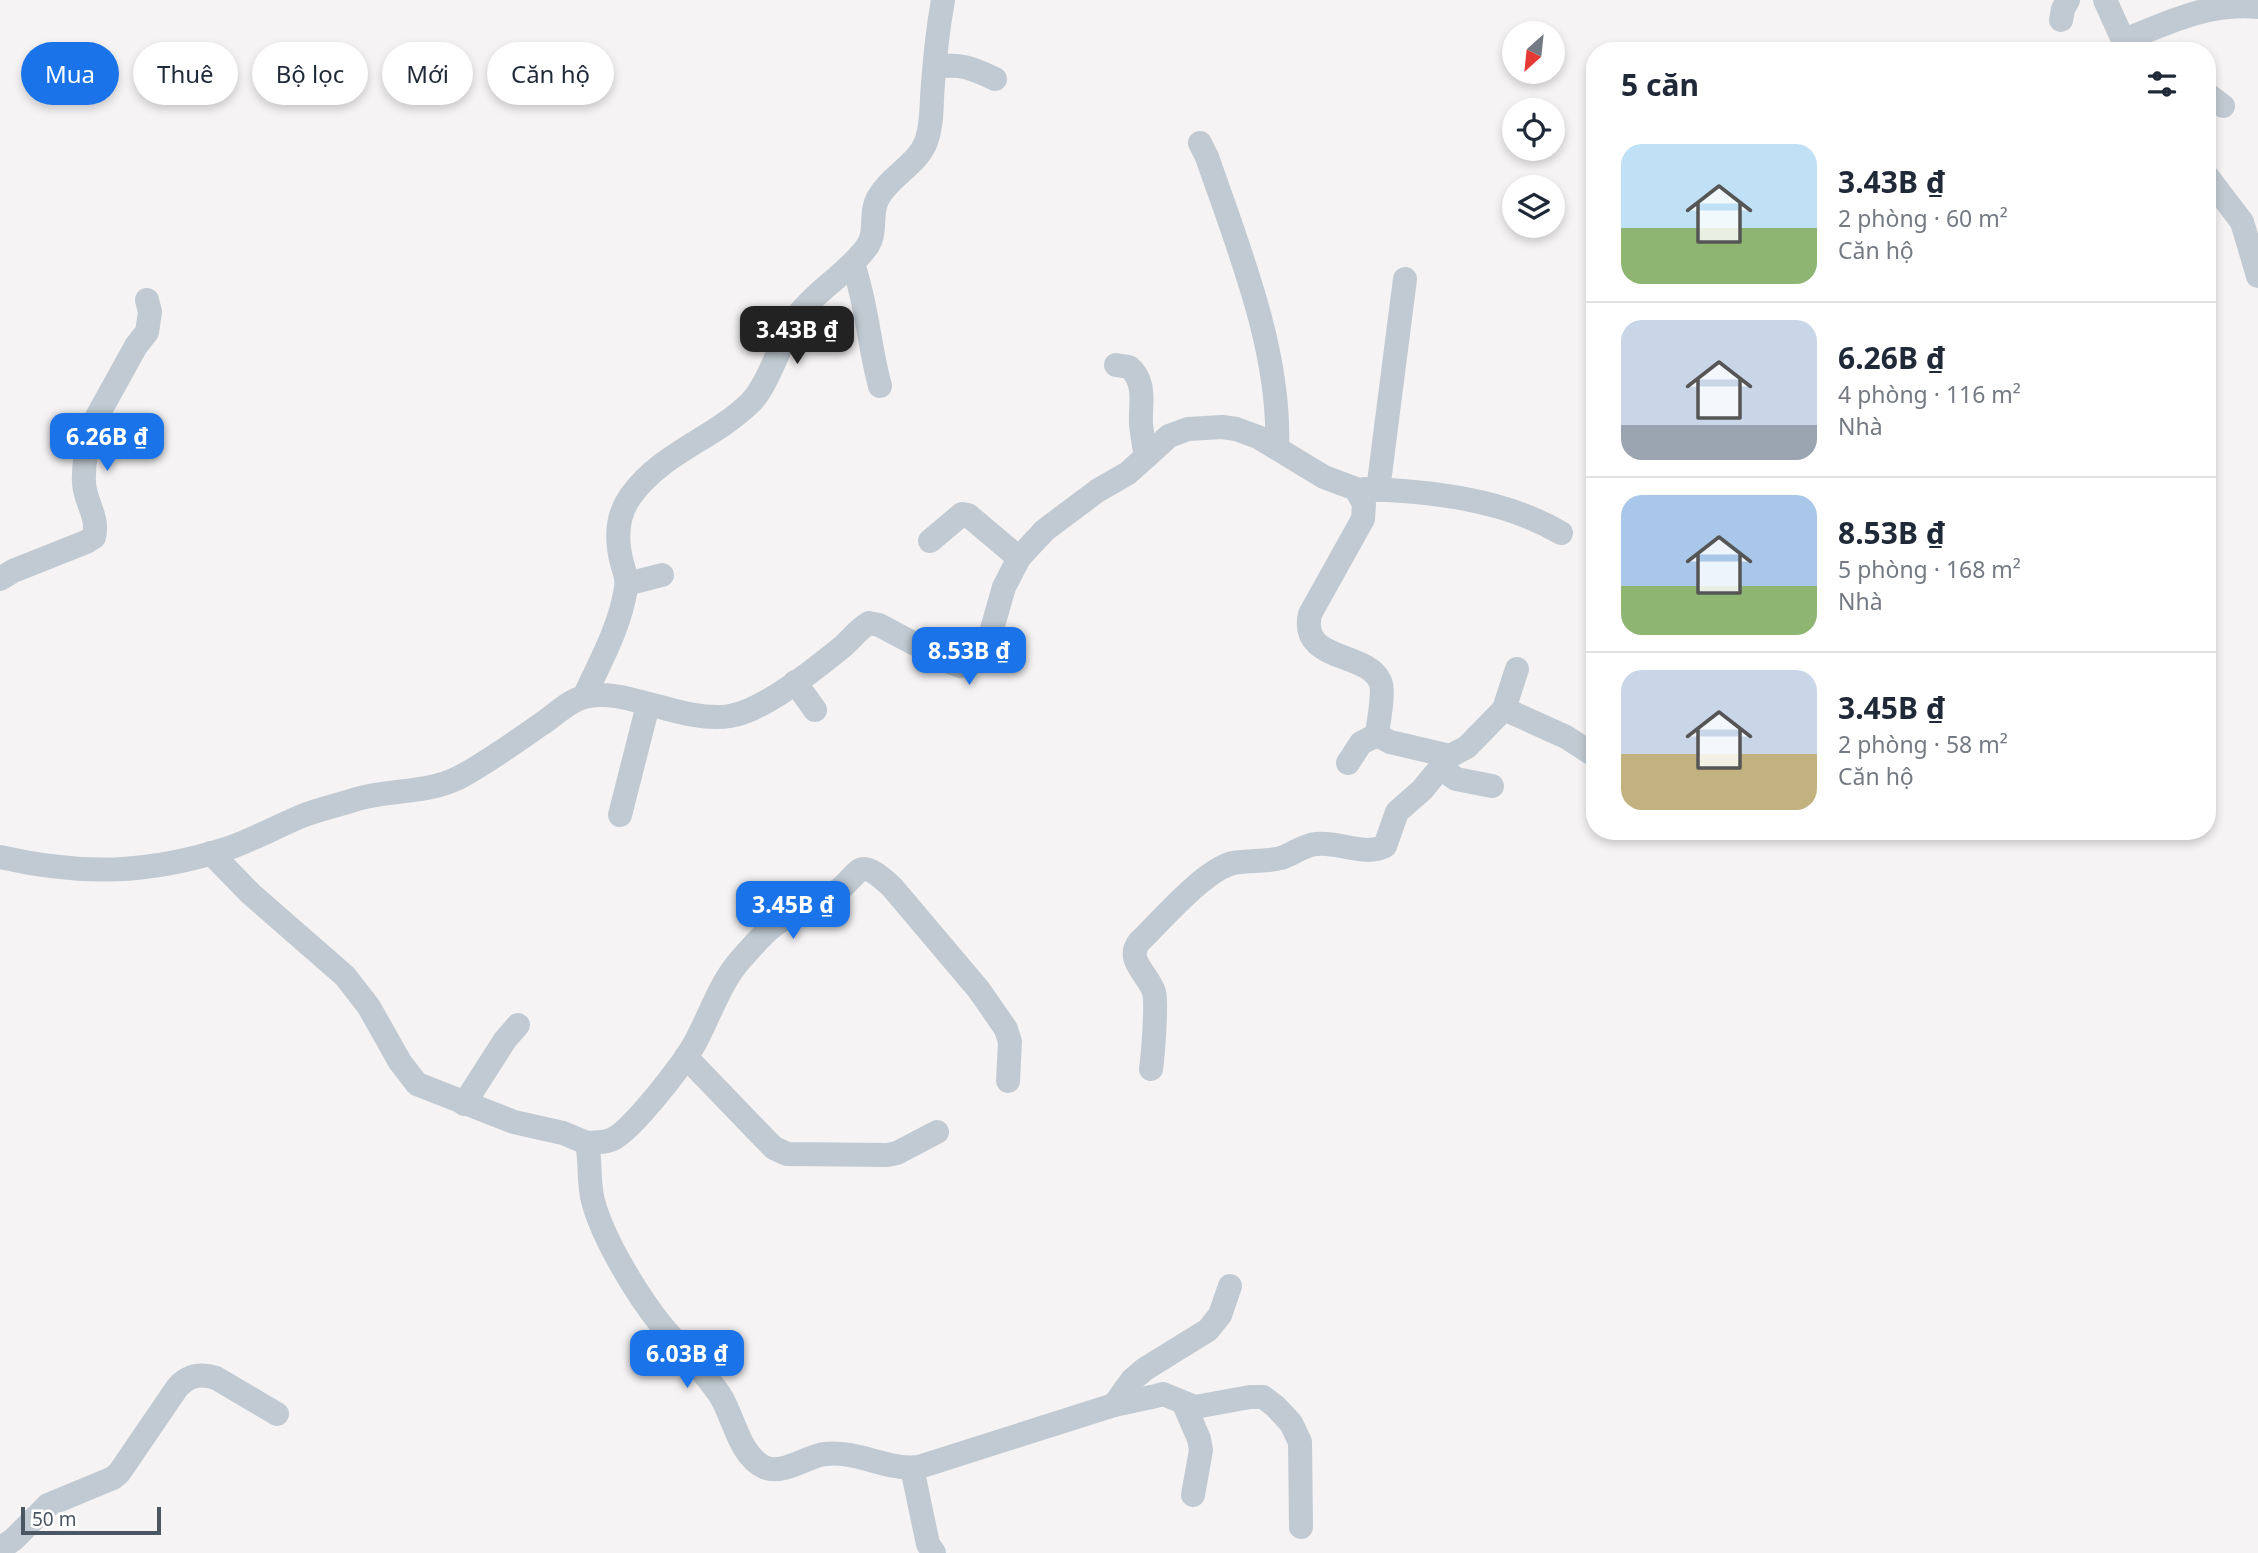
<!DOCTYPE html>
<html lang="vi">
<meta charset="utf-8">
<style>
:root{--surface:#fff;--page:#f6f6f7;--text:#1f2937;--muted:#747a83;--line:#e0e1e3;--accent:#1a73e8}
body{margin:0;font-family:"Noto Sans",sans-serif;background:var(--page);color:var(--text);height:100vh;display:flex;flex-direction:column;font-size:26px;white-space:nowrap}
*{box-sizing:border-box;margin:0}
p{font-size:23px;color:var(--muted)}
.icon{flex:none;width:38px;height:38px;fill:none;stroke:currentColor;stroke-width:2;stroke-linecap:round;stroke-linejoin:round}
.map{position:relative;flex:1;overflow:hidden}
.sheet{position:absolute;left:1586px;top:42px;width:630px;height:798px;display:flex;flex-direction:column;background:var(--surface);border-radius:28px;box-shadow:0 4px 10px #0003}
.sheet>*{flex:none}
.top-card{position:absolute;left:21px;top:42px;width:665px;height:63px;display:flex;gap:14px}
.needle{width:46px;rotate:207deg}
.tools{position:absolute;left:1502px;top:21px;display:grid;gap:14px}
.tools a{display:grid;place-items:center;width:63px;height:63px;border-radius:50%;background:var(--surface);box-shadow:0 4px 10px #0003;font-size:35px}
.scale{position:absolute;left:21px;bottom:18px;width:140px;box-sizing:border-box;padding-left:7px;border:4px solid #4a5661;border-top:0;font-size:19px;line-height:24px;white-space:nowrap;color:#4a5661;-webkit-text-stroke:5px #fff;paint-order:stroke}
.price{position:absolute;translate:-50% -60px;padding:0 16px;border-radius:14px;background:var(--accent);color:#fff;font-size:23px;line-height:46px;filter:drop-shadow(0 2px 4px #0008)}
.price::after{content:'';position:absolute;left:50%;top:42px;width:21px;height:16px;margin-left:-10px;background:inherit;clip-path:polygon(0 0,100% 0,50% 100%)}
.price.active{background:#222;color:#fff}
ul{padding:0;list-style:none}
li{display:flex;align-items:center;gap:21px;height:175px;padding:0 35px}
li+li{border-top:2px solid var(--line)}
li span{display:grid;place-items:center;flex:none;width:196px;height:140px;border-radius:21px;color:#555}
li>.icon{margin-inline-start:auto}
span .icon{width:84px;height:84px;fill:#fffc;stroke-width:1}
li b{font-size:30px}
h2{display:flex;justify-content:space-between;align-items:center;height:84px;padding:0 35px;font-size:30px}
.tag{padding:0 24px;border-radius:32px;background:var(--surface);box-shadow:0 4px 10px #0003;font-size:24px;line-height:63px}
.tag.active{background:var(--accent);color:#fff}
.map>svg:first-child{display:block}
</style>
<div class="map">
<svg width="2258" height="1553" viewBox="0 0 2258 1553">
<rect width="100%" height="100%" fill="#f5f3f3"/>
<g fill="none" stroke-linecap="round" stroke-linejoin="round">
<!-- minor -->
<g stroke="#c1cad2" stroke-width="24">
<polyline points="2105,0 2128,51"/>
<polyline points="2061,20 2063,9 2068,0"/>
<path d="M2123 38 2132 37C2173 20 2213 2 2258 7"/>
<path d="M935 67C961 63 972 68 995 79"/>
<polyline points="2207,94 2223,106"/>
<path d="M1200 143 1207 157C1238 247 1281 351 1277 448"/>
<polyline points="2207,176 2242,222 2258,276"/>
<path d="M853 264C867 304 869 346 880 386"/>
<path d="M1116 365 1129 367C1147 382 1140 404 1141 424 1142 435 1144 446 1146 457"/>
<path d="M1364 489C1429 491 1504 499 1561 533"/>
<polyline points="1378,490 1405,279"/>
<polyline points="930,541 962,514 968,515 1019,558"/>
<path d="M0 579 13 571 86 542 94 537C99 516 85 503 84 483 83 464 88 441 94 422L136 346 147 332 150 312 147 300"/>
<polyline points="627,584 662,575"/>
<polyline points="795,682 815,710"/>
<path d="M584 697C600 662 620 627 626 588 628 580 624 571 622 563 616 540 616 517 630 497 661 453 713 439 750 403 769 385 781 338 798 315 818 289 847 274 866 248 878 233 869 214 878 198 890 176 917 165 926 142 933 123 931 103 933 84 935 56 938 28 943 0"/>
<polyline points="1504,709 1517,669"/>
<polyline points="1348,763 1361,743 1377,735"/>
<polyline points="1441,768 1456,779 1492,786"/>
<polyline points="620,815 648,705"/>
<path d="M211 853 251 894 345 976 369 1007 400 1062 417 1084 514 1122 563 1133 587 1143C591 1162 588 1182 593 1201 603 1239 637 1295 662 1326 681 1349 704 1371 720 1395 734 1417 739 1455 764 1467 782 1476 807 1456 825 1454 857 1450 888 1471 919 1467L1114 1405 1156 1396 1163 1394 1195 1407 1250 1397H1263L1275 1406 1291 1423 1300 1442 1301 1527"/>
<path d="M0 857C82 876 149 874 229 848 254 839 278 826 302 816 319 809 339 805 357 799 392 789 427 794 460 777 488 762 514 743 540 725 554 716 568 701 584 697 624 686 683 724 730 716 763 711 815 669 841 648 851 640 858 629 869 623L879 625 947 661 960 666 972 663 981 655 988 643 1004 587 1019 558 1029 547 1045 530 1097 491 1128 473 1169 436 1188 429 1222 427 1236 429 1258 437 1324 477 1356 489 1364 504 1363 519 1310 614C1299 662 1366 651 1380 681 1385 692 1378 723 1377 735L1390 742 1450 756 1467 747 1504 709 1566 737 1594 755"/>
<polyline points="686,1057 765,1139 774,1148 787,1154 887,1155 897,1153 937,1132"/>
<path d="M1151 1069C1153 1055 1157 1004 1154 992 1149 975 1125 960 1139 942 1161 921 1204 870 1233 863 1249 860 1266 862 1281 858 1293 854 1304 845 1316 844 1338 841 1365 857 1385 846L1397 812 1422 790 1450 756"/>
<polyline points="464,1104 505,1040 518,1025"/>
<path d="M587 1143C596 1142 605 1143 613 1139 633 1129 688 1059 698 1037 712 1010 721 981 742 958 751 948 761 936 772 927 789 913 814 906 833 894 862 876 854 852 892 887L979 990 1006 1029 1010 1042 1008 1081"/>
<polyline points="1184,1404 1199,1439 1201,1450 1193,1495"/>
<polyline points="1114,1405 1132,1380 1145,1369 1208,1330 1220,1315 1230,1286"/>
<polyline points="912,1468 928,1544 934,1553"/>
<path d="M0 1549 14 1539 48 1505 113 1478 119 1473 177 1388C188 1375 200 1373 216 1378L277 1414"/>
</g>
</g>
</svg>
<div class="tools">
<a><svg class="needle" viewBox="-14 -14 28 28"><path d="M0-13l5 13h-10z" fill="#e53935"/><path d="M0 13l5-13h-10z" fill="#747a83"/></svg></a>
<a><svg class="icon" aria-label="locate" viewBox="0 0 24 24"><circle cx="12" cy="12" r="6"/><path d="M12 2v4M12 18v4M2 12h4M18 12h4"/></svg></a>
<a><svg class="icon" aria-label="layers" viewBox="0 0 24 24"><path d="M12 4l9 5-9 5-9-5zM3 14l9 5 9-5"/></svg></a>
</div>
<div class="scale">50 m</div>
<b class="price active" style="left:797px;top:366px">3.43B ₫</b>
<b class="price" style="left:107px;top:473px">6.26B ₫</b>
<b class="price" style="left:969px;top:687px">8.53B ₫</b>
<b class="price" style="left:793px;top:941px">3.45B ₫</b>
<b class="price" style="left:687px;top:1390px">6.03B ₫</b>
<div class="top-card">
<a class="tag active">Mua</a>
<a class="tag">Thuê</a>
<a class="tag">Bộ lọc</a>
<a class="tag">Mới</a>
<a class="tag">Căn hộ</a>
</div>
<section class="sheet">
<h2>5 căn<svg class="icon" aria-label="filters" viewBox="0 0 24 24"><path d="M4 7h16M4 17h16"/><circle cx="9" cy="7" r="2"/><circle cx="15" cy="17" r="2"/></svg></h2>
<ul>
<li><span style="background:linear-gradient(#bfe0f5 60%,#8fb573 0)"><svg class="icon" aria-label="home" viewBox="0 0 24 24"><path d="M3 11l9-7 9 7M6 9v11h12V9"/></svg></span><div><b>3.43B ₫</b><p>2 phòng · 60 m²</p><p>Căn hộ</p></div></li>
<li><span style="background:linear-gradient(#c9d6e8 75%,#9aa5b1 0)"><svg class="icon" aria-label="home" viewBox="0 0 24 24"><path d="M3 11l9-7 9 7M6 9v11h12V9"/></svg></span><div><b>6.26B ₫</b><p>4 phòng · 116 m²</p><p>Nhà</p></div></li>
<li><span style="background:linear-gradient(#a9c7e8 65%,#8fb573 0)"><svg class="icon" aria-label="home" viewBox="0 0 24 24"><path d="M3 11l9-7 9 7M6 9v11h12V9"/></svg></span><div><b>8.53B ₫</b><p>5 phòng · 168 m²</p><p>Nhà</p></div></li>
<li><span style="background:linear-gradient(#c9d6e8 60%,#c2b280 0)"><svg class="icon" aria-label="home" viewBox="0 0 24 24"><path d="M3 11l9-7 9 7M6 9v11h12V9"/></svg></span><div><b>3.45B ₫</b><p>2 phòng · 58 m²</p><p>Căn hộ</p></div></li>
</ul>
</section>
</div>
